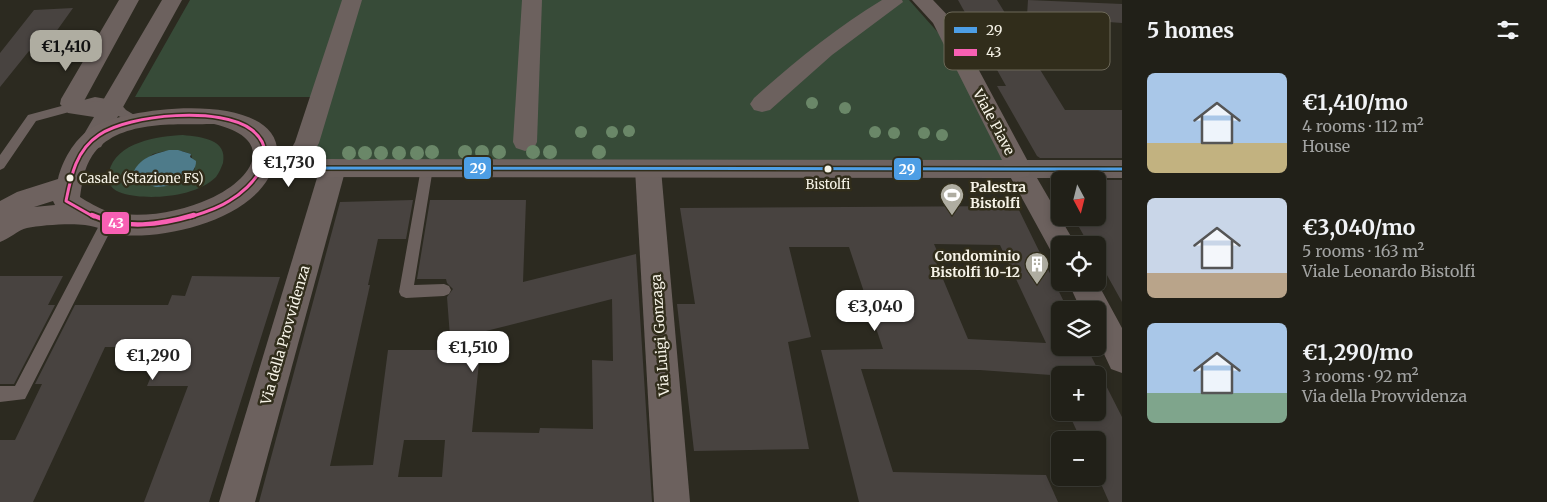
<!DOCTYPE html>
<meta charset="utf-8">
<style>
:root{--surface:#212018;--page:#292821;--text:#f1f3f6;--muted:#a2a3a2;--line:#3e3e37;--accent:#afada1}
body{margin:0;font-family:Merriweather,serif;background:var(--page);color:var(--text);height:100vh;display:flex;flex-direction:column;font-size:19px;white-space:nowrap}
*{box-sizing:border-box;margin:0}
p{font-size:16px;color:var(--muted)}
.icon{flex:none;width:28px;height:28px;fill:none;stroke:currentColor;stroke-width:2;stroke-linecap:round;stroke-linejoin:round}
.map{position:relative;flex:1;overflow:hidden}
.side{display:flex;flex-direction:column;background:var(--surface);width:425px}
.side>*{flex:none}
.needle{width:32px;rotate:173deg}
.controls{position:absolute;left:1051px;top:171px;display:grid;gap:10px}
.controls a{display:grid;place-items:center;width:55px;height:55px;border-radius:8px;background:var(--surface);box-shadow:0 2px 8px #0003,0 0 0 1px var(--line);font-size:25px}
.price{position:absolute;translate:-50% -42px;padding:0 11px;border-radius:10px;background:#fff;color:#222;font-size:16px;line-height:32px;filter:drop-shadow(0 1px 2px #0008)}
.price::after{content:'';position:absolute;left:50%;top:30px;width:15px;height:11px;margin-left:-8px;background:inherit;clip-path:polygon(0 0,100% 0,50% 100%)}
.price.on{background:var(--accent);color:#111}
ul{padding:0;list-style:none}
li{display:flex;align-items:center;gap:15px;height:125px;padding:0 25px}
li span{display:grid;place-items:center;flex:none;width:140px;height:100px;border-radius:8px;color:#555}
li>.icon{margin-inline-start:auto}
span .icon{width:60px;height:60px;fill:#fffc;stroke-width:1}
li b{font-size:21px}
h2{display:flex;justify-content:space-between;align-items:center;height:60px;padding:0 25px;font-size:21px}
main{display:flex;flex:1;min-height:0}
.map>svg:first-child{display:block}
</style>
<main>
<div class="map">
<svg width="1122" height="502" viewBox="0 0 1122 502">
<rect width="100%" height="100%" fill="#2c2a20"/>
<!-- green -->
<g fill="#374b38" fill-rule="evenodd">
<polygon points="190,0 909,0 942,37 1007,160 329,162 317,152 295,147 311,97 135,97"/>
<path d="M183 135C201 137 228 139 223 163 221 168 219 173 216 177 198 195 160 199 136 196 128 195 116 193 111 186 108 181 108 177 109 172 116 142 158 136 183 135ZM165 151H182L191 154 195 169 179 182 161 187 140 181V179L135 175 137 166 153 154Z"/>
</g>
<!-- water -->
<path fill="#4e7b8a" d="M169 150H178L191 154 190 157 196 161C197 176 171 187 158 187 151 187 146 181 139 182L140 179 137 178 134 171C141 157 155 154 169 150Z"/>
<!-- building -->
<g fill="#484340" fill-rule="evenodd">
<polygon points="958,0 997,0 1065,110 1122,110 1122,158 1040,158 1037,156 997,86 1006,86"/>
<polygon points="1028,0 1122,4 1122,23 1027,16"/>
<polygon points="73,8 43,50 29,51 0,87 0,53 34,10"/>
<polygon points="1052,180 1122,180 1122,302 1098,259 1098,245 1089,245 1074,218 1098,218 1098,180"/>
<path d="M413 200 406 239H378L368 285H370L330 466 373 465 388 350H451L447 297 453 289 447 283 446 279H417L430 200H526L523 282 636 254 652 502H259L340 202ZM612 299 613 361 592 360 593 429 540 428 539 433 472 432 482 332ZM404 440H445L442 477H398Z"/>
<path d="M1017 206 1068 310H1060V348H1087L1122 417V502H1109L1098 477V440H1081L1068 412H1098V375H1051L980 370 861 369 893 472 1046 475 1058 502H859L821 350 883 349 849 247H789L811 337 788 342 809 449 694 451 677 304H695L680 208ZM934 244 1000 245 1046 343 968 339 935 260H941Z"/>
<polygon points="0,276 63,276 48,305 55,305 14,384 0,384"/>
<polygon points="192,276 280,277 209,502 144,502 188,386 147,386 164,345 118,343 117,347 105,347 33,502 0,502 0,440 15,440 42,384 35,384 75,305 168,305 172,295 185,296"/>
</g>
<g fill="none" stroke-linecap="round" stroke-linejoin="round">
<!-- lane -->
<g fill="#6c615e" fill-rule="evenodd">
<polygon points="95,97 118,101 126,110 141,119 135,123 118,116 110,107 95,105 36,121 4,168 0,170 0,155 28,115"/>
<polygon points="427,163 433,168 414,285 444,284 449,286 451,290 449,294 444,296 406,298 401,296 399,292 421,168"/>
<polygon points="109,215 114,216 116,220 25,399 0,402 0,386 15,386 104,216"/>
</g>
<!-- street -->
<g fill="#6c615e" fill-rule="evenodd">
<polygon points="119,0 139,0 84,101 102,102 162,0 182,0 101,147 92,150 83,147 80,141 94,117 68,113 60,104 61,99"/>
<polygon points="342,0 362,0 319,143 310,159 301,162 292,159 289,153 295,142"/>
<polygon points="522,0 542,0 537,142 534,148 525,151 516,148 513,142"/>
<path d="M882 0H902L903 2 832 55 770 110 762 112 754 110 750 104 754 98C794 62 836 28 882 0Z"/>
<polygon points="333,159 342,161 346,168 255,502 219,502 320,168 324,161"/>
<polygon points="648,160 657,162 661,169 690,502 654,502 635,169 639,162"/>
<polygon points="1019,160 1122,160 1122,178 1037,178 1076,245 1060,245 1060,256 1052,253 1006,169 1010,162"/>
<polygon points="1068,282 1097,282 1122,328 1122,373 1111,369 1098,341 1098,310 1081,310"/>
</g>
<!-- secondary -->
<path fill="#6e625f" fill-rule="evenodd" d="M912 0H933L952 20 1032 169 1028 176 1019 178 269 177C246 220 167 239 122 235 109 233 97 226 85 225 71 223 41 225 27 228 18 230 9 239 0 242V201L17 192 58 179C62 161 74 140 90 129 125 105 287 88 277 159L1002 160 933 23ZM214 124C278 139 254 179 209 199 181 212 138 220 107 211 98 208 88 202 80 197 82 183 84 168 92 156 117 119 175 125 214 124ZM53 201 55 205 34 207Z"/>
<!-- bus-1 casing -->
<g stroke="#312d1b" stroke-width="6">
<polyline id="bus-1" points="263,168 1122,169"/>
</g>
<!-- bus-2-far1 casing -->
<g stroke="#312d1b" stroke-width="6">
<path id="bus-2-far1" d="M94 217 66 201C71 176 76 150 99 135 129 114 223 106 252 130 282 154 253 187 229 201 217 209 203 213 190 217"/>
</g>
<!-- bus-2 casing -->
<g stroke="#312d1b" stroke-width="8">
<path id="bus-2" d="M92 215C125 230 160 225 194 215"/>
</g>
<!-- bus-1 -->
<use href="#bus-1" stroke="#4d9ee5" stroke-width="3"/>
<!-- bus-2-far1 -->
<use href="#bus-2-far1" stroke="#f860b3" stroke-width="3"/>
<!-- bus-2 -->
<use href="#bus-2" stroke="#f860b3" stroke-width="4.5"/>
</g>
<!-- trees -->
<g fill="#6a8768">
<circle cx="812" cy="103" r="6"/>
<circle cx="845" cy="108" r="6"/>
<circle cx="629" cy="131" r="6"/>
<circle cx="581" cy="132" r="6"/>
<circle cx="612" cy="132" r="6"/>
<circle cx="875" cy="132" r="6"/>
<circle cx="894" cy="133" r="6"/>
<circle cx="924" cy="133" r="6"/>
<circle cx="942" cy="135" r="6"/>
<circle cx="432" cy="152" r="7"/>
<circle cx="465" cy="152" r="7"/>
<circle cx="482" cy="152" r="7"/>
<circle cx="499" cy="152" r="7"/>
<circle cx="533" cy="152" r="7"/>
<circle cx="550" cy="152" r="7"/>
<circle cx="599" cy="152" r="7"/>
<circle cx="349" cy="153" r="7"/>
<circle cx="365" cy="153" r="7"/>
<circle cx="381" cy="153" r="7"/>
<circle cx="399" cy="153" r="7"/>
<circle cx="417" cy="153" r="7"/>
</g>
<!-- icons -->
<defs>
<g id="stadium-pin" transform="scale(1.25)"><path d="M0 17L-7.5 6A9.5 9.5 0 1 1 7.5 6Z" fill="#afada1" stroke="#312d1b"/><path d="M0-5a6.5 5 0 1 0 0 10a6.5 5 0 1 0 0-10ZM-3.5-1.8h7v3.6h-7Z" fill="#fff"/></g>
<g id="building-pin" transform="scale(1.25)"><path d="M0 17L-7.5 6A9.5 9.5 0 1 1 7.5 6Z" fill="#afada1" stroke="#312d1b"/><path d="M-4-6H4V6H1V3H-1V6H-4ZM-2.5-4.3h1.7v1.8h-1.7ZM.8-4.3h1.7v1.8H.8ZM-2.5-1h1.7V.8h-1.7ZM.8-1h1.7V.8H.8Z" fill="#fff"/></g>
</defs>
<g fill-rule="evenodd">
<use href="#stadium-pin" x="952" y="195"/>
<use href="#building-pin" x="1037" y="264"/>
</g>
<!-- markers -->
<g fill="#f6f3e7" stroke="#312d1b" stroke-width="2">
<circle cx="828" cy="169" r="4.5"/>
<circle cx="70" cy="178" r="4.5"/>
</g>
<g text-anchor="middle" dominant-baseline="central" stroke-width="5" stroke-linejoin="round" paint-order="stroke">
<!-- bus labels -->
<g font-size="13" fill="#f6f3e7" stroke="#312d1b" text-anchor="start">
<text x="79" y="178">Casale (Stazione FS)</text>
<text x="828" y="184" text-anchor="middle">Bistolfi</text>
</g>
<!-- street labels -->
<g font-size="14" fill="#f6f3e7" stroke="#312d1b">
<text transform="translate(994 122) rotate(62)">Viale Piave</text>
<text transform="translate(285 335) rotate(-74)">Via della Provvidenza</text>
<text transform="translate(660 335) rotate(-94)">Via Luigi Gonzaga</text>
</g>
<!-- poi labels -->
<g font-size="14" font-weight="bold" fill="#f6f3e7" stroke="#312d1b" text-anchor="start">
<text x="970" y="187">Palestra<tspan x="970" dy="16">Bistolfi</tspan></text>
<text x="1020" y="256" text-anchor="end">Condominio<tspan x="1020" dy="16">Bistolfi 10-12</tspan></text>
</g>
</g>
<!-- legend -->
<rect x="944" y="12" width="166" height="58" rx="8" fill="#312d1b" stroke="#6c6858" stroke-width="1"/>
<rect x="954" y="27" width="23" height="6" fill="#4d9ee5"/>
<rect x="954" y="49" width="23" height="7" fill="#f860b3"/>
<g font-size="14" fill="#f6f3e7">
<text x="986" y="35">29</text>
<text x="986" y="57">43</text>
</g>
<g stroke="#312d1b" stroke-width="2">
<rect x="463" y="156" width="29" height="24" rx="5" fill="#4d9ee5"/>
<rect x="893" y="157" width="29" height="24" rx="5" fill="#4d9ee5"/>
<rect x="101" y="211" width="29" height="24" rx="5" fill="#f860b3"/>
</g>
<g font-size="14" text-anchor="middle" font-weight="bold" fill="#fff">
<text x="478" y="173">29</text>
<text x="907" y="174">29</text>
<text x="116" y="228">43</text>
</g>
</svg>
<div class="controls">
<a><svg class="needle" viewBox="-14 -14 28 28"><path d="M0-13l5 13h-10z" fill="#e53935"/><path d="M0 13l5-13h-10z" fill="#a2a3a2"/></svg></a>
<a><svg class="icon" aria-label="locate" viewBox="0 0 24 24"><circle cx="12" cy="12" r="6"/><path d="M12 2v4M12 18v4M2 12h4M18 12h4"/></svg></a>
<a><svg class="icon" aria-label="layers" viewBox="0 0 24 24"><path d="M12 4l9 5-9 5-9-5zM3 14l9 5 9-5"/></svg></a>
<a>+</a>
<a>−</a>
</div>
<b class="price on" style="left:66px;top:72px">€1,410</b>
<b class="price" style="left:289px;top:188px">€1,730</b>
<b class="price" style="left:875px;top:332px">€3,040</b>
<b class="price" style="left:473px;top:373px">€1,510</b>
<b class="price" style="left:153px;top:381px">€1,290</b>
</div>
<section class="side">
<h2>5 homes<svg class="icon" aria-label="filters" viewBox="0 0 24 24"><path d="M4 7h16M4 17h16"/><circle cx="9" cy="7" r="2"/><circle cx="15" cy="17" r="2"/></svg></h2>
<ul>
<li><span style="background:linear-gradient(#a9c7e8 70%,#c2b280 0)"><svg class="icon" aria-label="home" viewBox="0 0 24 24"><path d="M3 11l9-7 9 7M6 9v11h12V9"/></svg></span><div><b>€1,410/mo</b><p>4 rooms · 112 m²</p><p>House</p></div></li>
<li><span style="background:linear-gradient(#c9d6e8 75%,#b9a48a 0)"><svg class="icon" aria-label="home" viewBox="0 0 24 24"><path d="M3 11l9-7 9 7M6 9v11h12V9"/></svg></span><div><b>€3,040/mo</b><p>5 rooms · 163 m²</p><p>Viale Leonardo Bistolfi</p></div></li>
<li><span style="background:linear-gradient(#a9c7e8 70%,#7fa58c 0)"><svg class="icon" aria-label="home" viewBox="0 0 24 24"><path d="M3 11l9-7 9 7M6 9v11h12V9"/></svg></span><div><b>€1,290/mo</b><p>3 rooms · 92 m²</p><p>Via della Provvidenza</p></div></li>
</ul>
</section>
</main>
